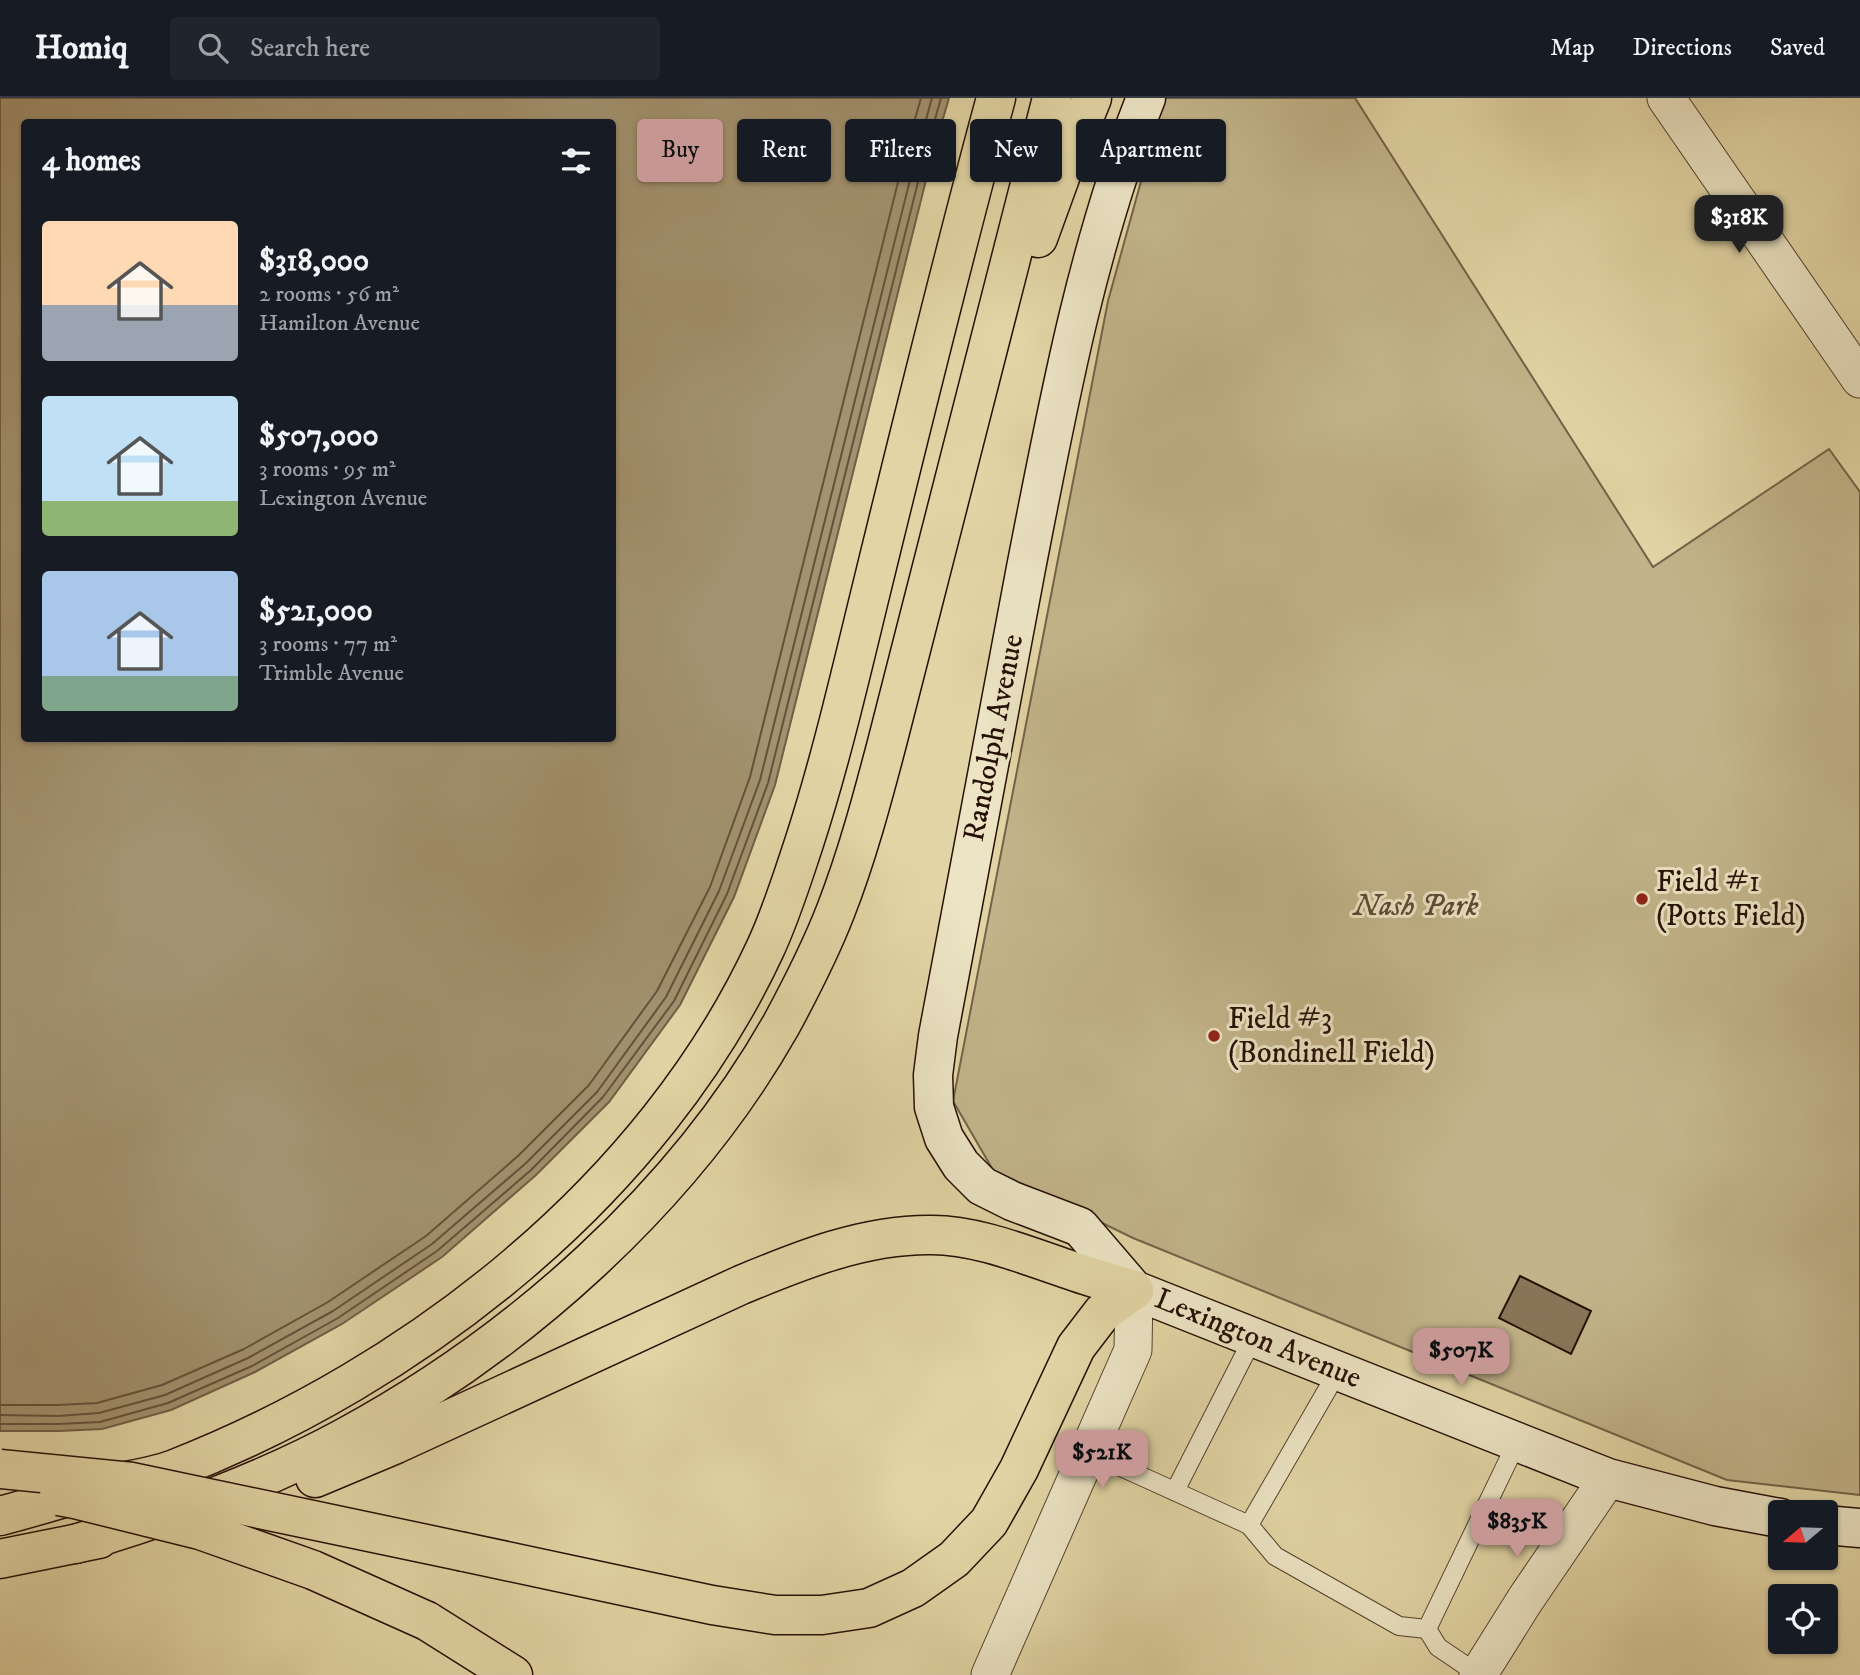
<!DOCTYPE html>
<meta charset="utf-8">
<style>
:root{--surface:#171b24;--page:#20242c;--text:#f1f3f6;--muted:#9ea1a6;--line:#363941;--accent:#c59692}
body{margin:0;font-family:"IM FELL DW Pica",serif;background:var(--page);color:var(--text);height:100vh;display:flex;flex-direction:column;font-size:26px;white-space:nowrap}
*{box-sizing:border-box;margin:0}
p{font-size:23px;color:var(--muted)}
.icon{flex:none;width:38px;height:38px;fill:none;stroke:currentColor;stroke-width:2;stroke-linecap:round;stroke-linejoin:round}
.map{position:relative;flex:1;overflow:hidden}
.sheet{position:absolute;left:21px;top:21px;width:595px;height:623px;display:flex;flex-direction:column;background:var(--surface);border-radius:7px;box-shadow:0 2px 5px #0004}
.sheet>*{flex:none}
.guide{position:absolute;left:637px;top:21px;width:665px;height:63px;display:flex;gap:14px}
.needle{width:46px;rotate:251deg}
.buttons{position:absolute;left:1768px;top:1402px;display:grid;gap:14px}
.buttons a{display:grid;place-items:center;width:70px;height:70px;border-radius:7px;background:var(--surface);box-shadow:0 2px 5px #0004;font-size:35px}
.price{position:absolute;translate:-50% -60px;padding:0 16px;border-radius:14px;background:var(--accent);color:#111;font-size:23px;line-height:46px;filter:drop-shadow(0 2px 4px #0008)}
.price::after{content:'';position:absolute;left:50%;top:42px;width:21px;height:16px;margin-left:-10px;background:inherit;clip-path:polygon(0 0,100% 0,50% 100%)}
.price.active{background:#222;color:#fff}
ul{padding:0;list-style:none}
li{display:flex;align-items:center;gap:21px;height:175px;padding:0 21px}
li span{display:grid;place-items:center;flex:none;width:196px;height:140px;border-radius:7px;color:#555}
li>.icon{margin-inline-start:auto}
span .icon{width:84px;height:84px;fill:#fffc;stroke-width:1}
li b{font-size:30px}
h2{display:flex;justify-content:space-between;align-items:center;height:84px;padding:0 21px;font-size:30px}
.chip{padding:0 24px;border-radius:7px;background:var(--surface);box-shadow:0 2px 5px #0004;font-size:24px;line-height:63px}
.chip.active{background:var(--accent);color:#111}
header{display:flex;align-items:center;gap:42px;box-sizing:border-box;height:98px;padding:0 35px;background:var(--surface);border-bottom:2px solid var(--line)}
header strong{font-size:33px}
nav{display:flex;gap:38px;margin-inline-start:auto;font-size:24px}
.search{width:490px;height:63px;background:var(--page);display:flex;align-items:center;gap:18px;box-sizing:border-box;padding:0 24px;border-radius:7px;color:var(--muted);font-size:26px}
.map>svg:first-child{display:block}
</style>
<header>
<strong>Homiq</strong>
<div class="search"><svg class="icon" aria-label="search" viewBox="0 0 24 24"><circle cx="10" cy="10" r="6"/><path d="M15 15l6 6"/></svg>Search here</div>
<nav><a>Map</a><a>Directions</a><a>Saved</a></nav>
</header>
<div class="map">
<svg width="1860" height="1577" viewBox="0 0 1860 1577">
<rect width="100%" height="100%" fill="#e2d5a5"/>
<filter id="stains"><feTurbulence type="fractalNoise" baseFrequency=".00286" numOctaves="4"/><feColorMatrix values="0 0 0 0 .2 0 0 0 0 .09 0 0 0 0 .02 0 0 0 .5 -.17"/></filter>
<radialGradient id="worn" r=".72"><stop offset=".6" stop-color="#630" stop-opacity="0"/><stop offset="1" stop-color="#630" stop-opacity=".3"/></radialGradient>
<!-- green -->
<polygon fill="#c2b48a" stroke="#746248" stroke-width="2" points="1164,0 1355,0 1653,469 1829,351 1860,394 1860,1397 1727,1382 1133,1140 993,1072 953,1003 1108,203"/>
<!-- water -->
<path fill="#a2926f" stroke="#705e45" stroke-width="2" fill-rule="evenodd" d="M0 0H949L931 62 775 687 734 799 680 907 609 1004 536 1077 442 1159 342 1226 255 1274 171 1312 102 1331 59 1333H0ZM24 24H612V640H24Z"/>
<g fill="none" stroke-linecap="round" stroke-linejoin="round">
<!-- shore -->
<g stroke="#64513a" stroke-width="2">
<polyline points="0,1307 58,1307 97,1305 162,1287 244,1251 328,1204 426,1138 518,1058 589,987 657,893 710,789 750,679 905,56 921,0"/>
<polyline points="0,1317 58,1318 99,1315 165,1297 248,1260 333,1213 432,1146 525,1066 597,994 666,899 719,793 760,682 916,58 932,0"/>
<polyline points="0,1326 58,1326 100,1324 168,1305 252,1268 338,1220 437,1153 531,1072 603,999 674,903 727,796 768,685 924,60 941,0"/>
</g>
</g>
<!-- building -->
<polygon fill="#887658" stroke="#261005" stroke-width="2" points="1520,1178 1591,1213 1571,1256 1499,1220"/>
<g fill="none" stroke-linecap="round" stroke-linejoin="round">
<!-- lane casing -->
<g stroke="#55412d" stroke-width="20">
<g id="lane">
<polyline points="1088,1354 1249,1427 1338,1273"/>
<polyline points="1175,1393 1253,1240"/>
<polyline points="1249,1427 1275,1458 1399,1528 1427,1531"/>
<polyline points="1427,1531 1517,1344"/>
<polyline points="1427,1531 1438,1549 1478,1576"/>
</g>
</g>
<!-- street casing -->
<g stroke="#55412d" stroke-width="39">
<g id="street">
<polyline points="1666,0 1860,281"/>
<polyline points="990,1577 1133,1252 1134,1192"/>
<polyline points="1478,1577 1525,1502 1608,1380"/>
</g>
</g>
<!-- secondary casing -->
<g stroke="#261005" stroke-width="41">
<g id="secondary">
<path d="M1146 0C1086 151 1057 312 1026 470 997 626 967 782 938 938L933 977 934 1009 944 1040 961 1067 982 1088 1012 1103 1080 1129 1134 1192 1608 1380 1715 1408 1780 1420"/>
<polyline points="1825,1427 1860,1430"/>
</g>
</g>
<!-- highway casing -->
<g stroke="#261005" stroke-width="41">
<g id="highway">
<polyline points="1038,140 1062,74 1092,0"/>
<path d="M315 1380 396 1346 741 1187C801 1162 865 1136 932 1137 977 1137 1025 1157 1067 1171 1089 1179 1111 1185 1134 1192"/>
<path d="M0 1418C39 1408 78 1395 117 1385 136 1381 155 1378 172 1372 416 1277 653 1092 765 851 781 817 792 781 804 745 830 665 849 583 869 501 910 333 951 166 996 0"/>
<path d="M75 1446C167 1419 259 1386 344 1340 518 1246 683 1100 781 927 801 890 821 851 836 812 857 758 872 702 887 645L1052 0"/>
<polyline points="464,1454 712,1507 775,1517 822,1517 869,1510 913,1490 954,1461 989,1424 1019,1371 1076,1249 1102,1215 1134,1192"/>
<polyline points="0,1461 99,1441"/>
<polyline points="427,1523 513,1577"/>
</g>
</g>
<!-- lane -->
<use href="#lane" stroke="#ece4c4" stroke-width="18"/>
<!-- street -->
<use href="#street" stroke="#ece4c4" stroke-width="37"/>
<!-- secondary -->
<use href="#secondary" stroke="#ece4c4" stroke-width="38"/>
<!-- highway -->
<use href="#highway" stroke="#e2d5a5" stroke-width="38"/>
<!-- highway-bridge casing -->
<g stroke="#261005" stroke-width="41" stroke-linecap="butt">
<g id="highway-bridge">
<polyline points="0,1371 132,1384 464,1454"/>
<polyline points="59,1398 75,1401 200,1432 313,1472 427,1523"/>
</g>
</g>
<!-- highway-bridge -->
<use href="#highway-bridge" stroke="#e2d5a5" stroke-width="38"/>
</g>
<!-- markers -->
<g fill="#8f2418" stroke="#ece4c4" stroke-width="2.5">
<circle cx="1642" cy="801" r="7"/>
<circle cx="1214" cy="938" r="7"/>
</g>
<g text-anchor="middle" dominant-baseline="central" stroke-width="6" stroke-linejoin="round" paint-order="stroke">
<!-- street labels -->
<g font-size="30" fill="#261005" stroke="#ece4c4">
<text transform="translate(994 640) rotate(-79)">Randolph Avenue</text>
<text transform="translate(1258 1241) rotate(22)">Lexington Avenue</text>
</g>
<!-- poi labels -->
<g font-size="30" fill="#261005" stroke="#ece4c4" text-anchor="start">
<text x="1656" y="784">Field #1<tspan x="1656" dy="34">(Potts Field)</tspan></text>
<text x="1228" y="921">Field #3<tspan x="1228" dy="34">(Bondinell Field)</tspan></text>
</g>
<!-- park labels -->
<g font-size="30" font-style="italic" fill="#5d4934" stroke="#ece4c4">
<text x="1416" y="808">Nash Park</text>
</g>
</g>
<rect width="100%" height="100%" filter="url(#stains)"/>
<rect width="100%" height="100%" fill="url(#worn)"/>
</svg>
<div class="buttons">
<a><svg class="needle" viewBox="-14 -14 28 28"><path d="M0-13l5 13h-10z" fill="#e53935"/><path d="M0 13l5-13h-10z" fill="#9ea1a6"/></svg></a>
<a><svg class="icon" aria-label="locate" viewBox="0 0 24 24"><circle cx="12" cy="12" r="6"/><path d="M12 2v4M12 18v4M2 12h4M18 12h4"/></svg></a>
</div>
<b class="price active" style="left:1739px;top:157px">$318K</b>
<b class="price" style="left:1461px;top:1290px">$507K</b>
<b class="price" style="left:1102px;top:1392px">$521K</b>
<b class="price" style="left:1517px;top:1461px">$835K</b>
<div class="guide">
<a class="chip active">Buy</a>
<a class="chip">Rent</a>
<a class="chip">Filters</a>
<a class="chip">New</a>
<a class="chip">Apartment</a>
</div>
<section class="sheet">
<h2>4 homes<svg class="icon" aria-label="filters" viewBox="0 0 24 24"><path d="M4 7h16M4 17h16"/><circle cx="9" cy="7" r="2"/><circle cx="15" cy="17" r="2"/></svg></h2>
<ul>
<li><span style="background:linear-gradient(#ffd9b3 60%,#9aa5b1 0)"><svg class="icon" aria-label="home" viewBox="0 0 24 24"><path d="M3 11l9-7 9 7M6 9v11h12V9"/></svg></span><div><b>$318,000</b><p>2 rooms · 56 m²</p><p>Hamilton Avenue</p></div></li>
<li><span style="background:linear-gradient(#bfe0f5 75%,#8fb573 0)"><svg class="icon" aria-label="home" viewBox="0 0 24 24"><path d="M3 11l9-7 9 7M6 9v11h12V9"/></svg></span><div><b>$507,000</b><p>3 rooms · 95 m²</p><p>Lexington Avenue</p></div></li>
<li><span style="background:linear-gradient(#a9c7e8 75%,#7fa58c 0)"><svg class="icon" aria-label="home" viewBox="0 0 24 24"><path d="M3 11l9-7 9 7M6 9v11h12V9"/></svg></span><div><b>$521,000</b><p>3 rooms · 77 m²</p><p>Trimble Avenue</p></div></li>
</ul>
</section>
</div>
